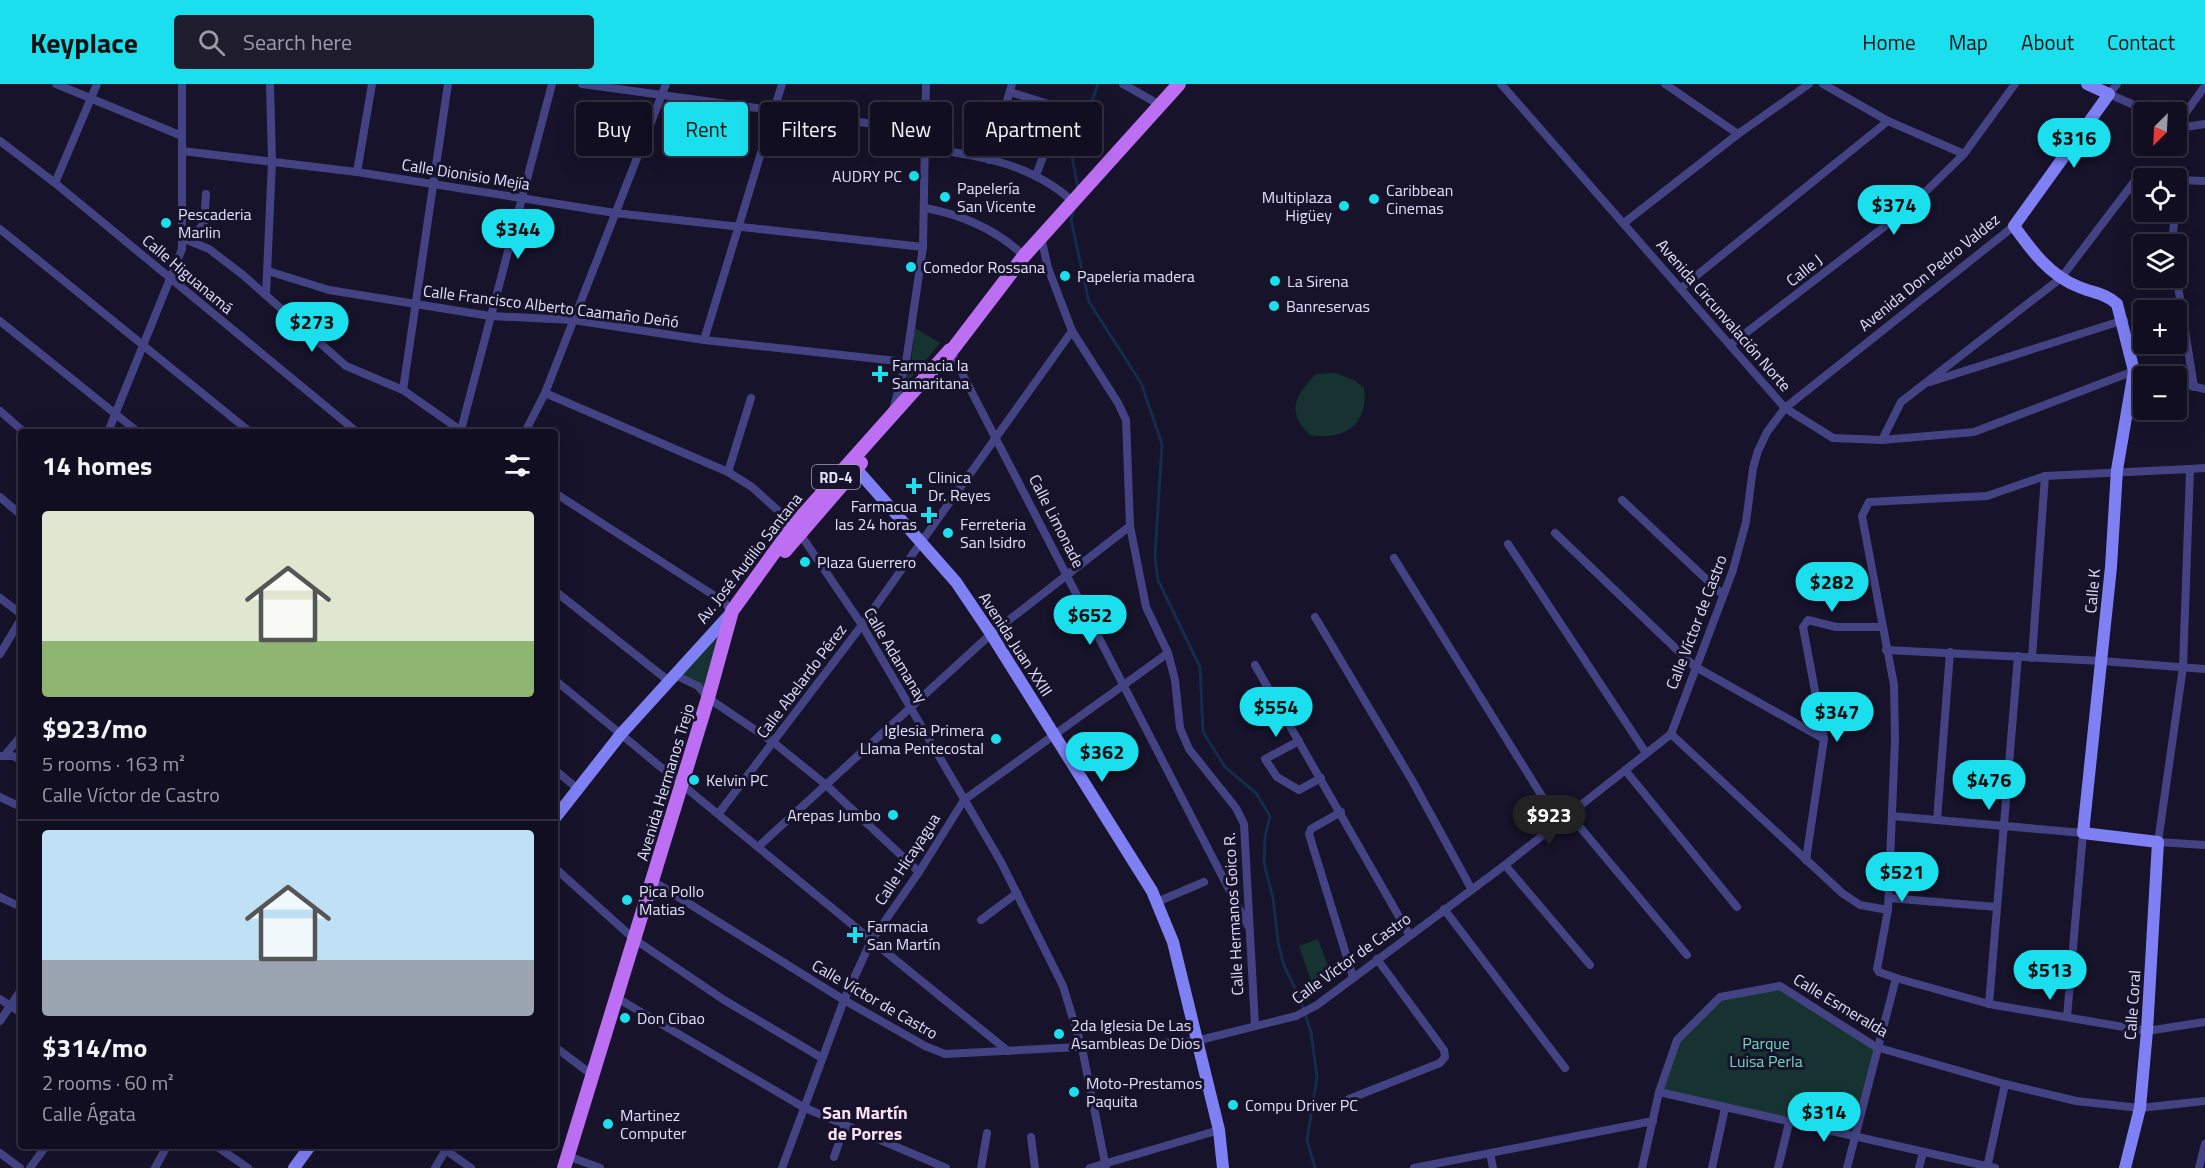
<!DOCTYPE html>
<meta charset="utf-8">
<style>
:root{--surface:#100e20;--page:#1e1c2d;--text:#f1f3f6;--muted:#9c9ca5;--line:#302e3e;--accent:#1bdfec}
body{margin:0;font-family:"Titillium Web",sans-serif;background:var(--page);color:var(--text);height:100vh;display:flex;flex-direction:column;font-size:22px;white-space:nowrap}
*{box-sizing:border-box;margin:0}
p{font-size:20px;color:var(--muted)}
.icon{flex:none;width:33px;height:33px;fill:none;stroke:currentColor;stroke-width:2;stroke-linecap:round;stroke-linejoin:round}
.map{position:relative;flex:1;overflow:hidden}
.side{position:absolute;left:18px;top:345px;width:540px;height:720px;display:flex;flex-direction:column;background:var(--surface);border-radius:6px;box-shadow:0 6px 24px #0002,0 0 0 2px var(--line)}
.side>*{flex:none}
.top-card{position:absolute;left:576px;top:18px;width:570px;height:54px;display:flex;gap:12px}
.needle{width:39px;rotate:204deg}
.controls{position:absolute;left:2133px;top:18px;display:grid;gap:12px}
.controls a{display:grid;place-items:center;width:54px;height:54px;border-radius:6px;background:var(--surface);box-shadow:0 6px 24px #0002,0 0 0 2px var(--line);font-size:30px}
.price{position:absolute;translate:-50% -51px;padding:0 14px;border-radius:21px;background:var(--accent);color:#111;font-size:20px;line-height:39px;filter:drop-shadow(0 2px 3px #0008)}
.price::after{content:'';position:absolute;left:50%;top:36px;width:18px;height:14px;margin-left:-9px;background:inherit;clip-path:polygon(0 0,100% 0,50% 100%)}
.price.active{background:#222;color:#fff}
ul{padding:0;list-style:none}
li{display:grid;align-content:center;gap:12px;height:318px;padding:0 24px}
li+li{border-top:2px solid var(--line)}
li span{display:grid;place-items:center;height:186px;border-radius:6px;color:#555}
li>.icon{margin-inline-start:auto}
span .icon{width:108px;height:108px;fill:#fffc;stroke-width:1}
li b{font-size:26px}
h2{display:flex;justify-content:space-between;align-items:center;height:72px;padding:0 24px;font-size:26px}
.chip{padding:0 21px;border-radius:6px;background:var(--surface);box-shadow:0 6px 24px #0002,0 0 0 2px var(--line);font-size:21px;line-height:54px}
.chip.active{background:var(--accent);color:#111}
header{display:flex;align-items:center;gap:36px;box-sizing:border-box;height:84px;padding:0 30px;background:var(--accent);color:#111}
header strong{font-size:28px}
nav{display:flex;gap:33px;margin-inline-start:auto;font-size:21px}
.search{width:420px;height:54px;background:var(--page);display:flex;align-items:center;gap:15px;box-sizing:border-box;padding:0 21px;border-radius:6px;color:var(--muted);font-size:22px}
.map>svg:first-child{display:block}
</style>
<header>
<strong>Keyplace</strong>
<div class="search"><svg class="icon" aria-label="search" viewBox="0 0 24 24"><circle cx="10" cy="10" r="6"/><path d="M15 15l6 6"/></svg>Search here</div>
<nav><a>Home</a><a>Map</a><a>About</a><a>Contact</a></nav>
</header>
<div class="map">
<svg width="2205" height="1084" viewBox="0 0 2205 1084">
<rect width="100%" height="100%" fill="#16132a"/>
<!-- green -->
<g fill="#173331">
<polygon points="915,244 940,259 903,304 911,278"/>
<path d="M1335 289 1354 296 1364 304C1369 341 1343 357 1310 351 1285 328 1296 310 1316 290Z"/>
<polygon points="732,527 708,614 675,591"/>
<polygon points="1318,855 1332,892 1312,900 1299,862"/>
<polygon points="1780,902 1876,963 1853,1051 1659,1008 1677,956 1720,913"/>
</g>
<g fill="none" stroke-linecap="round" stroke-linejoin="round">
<!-- stream -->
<g stroke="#142c4d" stroke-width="3">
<polyline points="1078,104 1072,73 1098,0"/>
<polyline points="1074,125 1071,136 1089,218 1141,299 1162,360 1155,473 1158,496 1200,583 1203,648 1225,683 1256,709 1270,732 1265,753 1264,779 1273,814 1278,858 1284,882 1300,914 1311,948 1317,993 1307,1056 1315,1084"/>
</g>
<!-- street -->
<g stroke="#434384" stroke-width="8">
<polyline points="56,0 182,52"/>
<polyline points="582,0 925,47"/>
<polyline points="1123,0 1160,21"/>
<polyline points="1501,0 1785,324 1833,354 1882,356 1974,348 2134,287 2155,292"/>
<polyline points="1665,0 1738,50"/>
<polyline points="1823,0 1888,37 1964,70"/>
<polyline points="2117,0 2109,10 2150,28"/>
<polyline points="1010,8 1065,25"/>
<polyline points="2176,41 2185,43 2205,40"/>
<polyline points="2177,41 2205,2"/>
<polyline points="0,57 55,99 357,348"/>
<path d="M925 64C978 71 1032 80 1072 117"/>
<polyline points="182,67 357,88 615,129 923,163"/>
<polyline points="989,76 1012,0"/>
<polyline points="357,88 372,0"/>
<polyline points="1036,91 1050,55"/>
<polyline points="2176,96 2205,97"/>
<polyline points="55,99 97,0"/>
<polyline points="2176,111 2178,96"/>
<path d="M925 124C963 131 997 146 1024 172"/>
<polyline points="1624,139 1738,50 1809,0"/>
<polyline points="0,145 250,348"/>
<polyline points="1041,153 1048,184 1072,247 1118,319 1126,336 1130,442 1146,523 1168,569 1175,596 1180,644 1189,665 1236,724 1244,740 1255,942"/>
<polyline points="182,154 209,165 243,191 346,282 403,306 463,348"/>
<polyline points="190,157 204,139 206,110"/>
<polyline points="2172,160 2175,128"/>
<polyline points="268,187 329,206 490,232 573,236 704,256 906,278"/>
<polyline points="2176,190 2194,303"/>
<polyline points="1681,204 1888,37"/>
<polyline points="266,211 272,78 270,0"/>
<polyline points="0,237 138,348"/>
<polyline points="704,256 782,0"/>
<polyline points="1730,261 1910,123 1964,70 2015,0"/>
<polyline points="950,266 1248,842"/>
<polyline points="1930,298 2124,236"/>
<polyline points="2176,298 2205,305"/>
<polyline points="403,306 448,0"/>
<polyline points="545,309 728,388 752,403 794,441 862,541 1001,778 1063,902 1082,964 1106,1084"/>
<polyline points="893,326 906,278 923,163 926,0"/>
<polyline points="0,327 24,348"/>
<polyline points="461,346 552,0"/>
<polyline points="108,348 182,165 182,0"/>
<polyline points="525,348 545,309 666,0"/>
<polyline points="1882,356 1901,318 2061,194 2137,94 2147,94"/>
<polyline points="2190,385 2205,384"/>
<polyline points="728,388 751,314"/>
<polyline points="555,409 724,518 732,527"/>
<polyline points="0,413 21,431"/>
<polyline points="1622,416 1723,511"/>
<polyline points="1555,449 1694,582 1824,655"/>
<polyline points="1508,460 1646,669"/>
<polyline points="1394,474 1558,738"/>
<polyline points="555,507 670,598"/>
<polyline points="0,514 21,530"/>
<polyline points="1315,533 1413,698 1472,806"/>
<polyline points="1886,566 2102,577 2205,585"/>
<polyline points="0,570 21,535"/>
<polyline points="2032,574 2045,392"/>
<polyline points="1255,581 1409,850"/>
<polyline points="675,591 698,602 708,614 773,658 825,700 919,788"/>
<path d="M555 596C706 720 856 845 1008 967"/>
<polyline points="1671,650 1842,809 1860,821 1888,826"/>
<polyline points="1299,657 1265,675 1277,693 1299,706 1321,694"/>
<polyline points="5,671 21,652"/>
<polyline points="2,672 13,672 21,676"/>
<polyline points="555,686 578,705"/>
<polyline points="1625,686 1737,823"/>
<polyline points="0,713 21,723"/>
<polyline points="1341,728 1311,745 1309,750 1353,893"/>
<polyline points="719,729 862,541 1072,247"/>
<polyline points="1569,730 1687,871"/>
<polyline points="1892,732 2083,749 2067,933"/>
<polyline points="1937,736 1950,568"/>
<polyline points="759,762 991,550 1130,442"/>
<polyline points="1806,776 1824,655 1803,543 1808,536 1836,543 1881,543"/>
<polyline points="1505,781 1590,881"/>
<polyline points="555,784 634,855 724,916 822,974"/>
<polyline points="651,796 844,916 925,962 945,970 1196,957 1296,932 1317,921 1505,781 1671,650 1733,486 1746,438 1753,384 1758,367 1767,348 1785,324 2014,142"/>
<polyline points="0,813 21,823"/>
<polyline points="1889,814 1997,823"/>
<polyline points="1157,818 1204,798"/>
<polyline points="1444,825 1565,984"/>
<polyline points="981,836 1017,809"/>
<polyline points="1896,894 1989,920 2147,947 2205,938"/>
<polyline points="617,914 803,1023 946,1084"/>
<polyline points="0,915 21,929"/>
<polyline points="1989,920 2018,572"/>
<polyline points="0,937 21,906"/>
<polyline points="555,963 591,990"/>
<polyline points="1659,1008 1995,1084"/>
<polyline points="1349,1015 1440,979 1445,973 1444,966 1377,875"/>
<polyline points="1031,1053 1035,1084"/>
<polyline points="216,1062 248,1084"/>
<polyline points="440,1062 471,1084"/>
<polyline points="0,1069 20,1084"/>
<polyline points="1490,1069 1493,1084"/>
<polyline points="568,1072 600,1084"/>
<polyline points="834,1073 845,1041"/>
<polyline points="30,1084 46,1062"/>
<polyline points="155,1084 167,1062"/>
<polyline points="435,1084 448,1062"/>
<polyline points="782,1084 844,916 871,857 919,788 964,716 1168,569"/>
<polyline points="981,1084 987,1049"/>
<polyline points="1090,1084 1219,1046"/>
<polyline points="1414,1084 1653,1037"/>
<polyline points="1642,1084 1659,1008 1677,956 1720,913 1780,902 1876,963 2005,1000 2076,1017 2140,1024 2205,1017"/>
<polyline points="1712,1084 1725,1024"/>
<polyline points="1778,1084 1789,1039"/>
<polyline points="1847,1084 1896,894 1879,888 1877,885 1888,826 1895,656 1894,601 1862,432 1869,418 1987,412 2045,392 2190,385 2183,583 2158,758 2205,761"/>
<polyline points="1919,1084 1923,1068"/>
<polyline points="1987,1084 2005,1000"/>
<polyline points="2199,1084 2205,1060"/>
</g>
<!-- secondary -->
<g stroke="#7e80f4" stroke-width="12">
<path d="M2087 0 2109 10 2014 142C2031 166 2050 192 2079 203 2093 209 2105 209 2117 220L2134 287 2117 386 2111 483 2083 749 2158 758 2147 947 2140 1024 2125 1084"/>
<polyline points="851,379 956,498 991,550 1152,807 1173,858 1219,1046 1223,1084"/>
<polyline points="555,734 621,650 732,528"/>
<polyline points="294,1084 310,1062"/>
</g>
<!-- primary -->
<g stroke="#bc6ff3" stroke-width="14">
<polyline points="946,274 1024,172 1179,0"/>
<polyline points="785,467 861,379"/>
<polyline points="564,1084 708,614 732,527 794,441 950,266"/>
</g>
</g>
<!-- markers -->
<g fill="#1bdfec" stroke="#16132a" stroke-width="2">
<circle cx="914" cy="92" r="6"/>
<circle cx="945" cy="113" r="6"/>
<circle cx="1374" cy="115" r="6"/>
<circle cx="1344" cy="122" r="6"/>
<circle cx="166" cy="139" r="6"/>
<circle cx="911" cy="183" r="6"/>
<circle cx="1065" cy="192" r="6"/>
<circle cx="1275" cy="197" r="6"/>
<circle cx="1274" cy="222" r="6"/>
<path d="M877 281h6v6h6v6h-6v6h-6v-6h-6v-6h6z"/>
<path d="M911 393h6v6h6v6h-6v6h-6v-6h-6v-6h6z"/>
<path d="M926 422h6v6h6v6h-6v6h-6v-6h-6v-6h6z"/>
<circle cx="948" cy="449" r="6"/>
<circle cx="805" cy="478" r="6"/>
<circle cx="996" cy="655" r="6"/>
<circle cx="694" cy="696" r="6"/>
<circle cx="893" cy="731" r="6"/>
<circle cx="627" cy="816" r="6"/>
<path d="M852 842h6v6h6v6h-6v6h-6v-6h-6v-6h6z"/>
<circle cx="625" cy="934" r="6"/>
<circle cx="1059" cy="950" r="6"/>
<circle cx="1074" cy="1008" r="6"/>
<circle cx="1233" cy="1021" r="6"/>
<circle cx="608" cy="1040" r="6"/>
</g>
<g text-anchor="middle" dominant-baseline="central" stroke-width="6" stroke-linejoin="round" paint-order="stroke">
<!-- shield labels -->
<rect fill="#16132a" stroke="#a4a2bd" stroke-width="1.5" x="812" y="381" width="48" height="24" rx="4.5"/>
<g font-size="15" font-weight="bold" fill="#e1dffc">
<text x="836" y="393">RD-4</text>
</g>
<!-- street labels -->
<g font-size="16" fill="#e1dffc" stroke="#16132a">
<text transform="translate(466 90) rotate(9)">Calle Dionisio Mejía</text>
<text transform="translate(1804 186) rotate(-38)">Calle J</text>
<text transform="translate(1929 188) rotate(-39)">Avenida Don Pedro Valdez</text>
<text transform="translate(188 190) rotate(40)">Calle Higuanamá</text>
<text transform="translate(551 222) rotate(7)">Calle Francisco Alberto Caamaño Deñó</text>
<text transform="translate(1724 231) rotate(49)">Avenida Circunvalación Norte</text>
<text transform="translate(1057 437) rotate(63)">Calle Limonade</text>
<text transform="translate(749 474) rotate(-52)">Av. José Audilio Santana</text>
<text transform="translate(2092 507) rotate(-85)">Calle K</text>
<text transform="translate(1696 538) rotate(-69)">Calle Víctor de Castro</text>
<text transform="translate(1016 560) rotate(57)">Avenida Juan XXIII</text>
<text transform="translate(896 571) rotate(59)">Calle Adamanay</text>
<text transform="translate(801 597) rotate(-53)">Calle Abelardo Pérez</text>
<text transform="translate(665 698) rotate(-73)">Avenida Hermanos Trejo</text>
<text transform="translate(907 775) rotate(-57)">Calle Hicayagua</text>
<text transform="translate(1233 830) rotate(-93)">Calle Hermanos Goico R.</text>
<text transform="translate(1351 874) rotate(-36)">Calle Víctor de Castro</text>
<text transform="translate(875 915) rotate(30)">Calle Víctor de Castro</text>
<text transform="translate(1841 921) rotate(31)">Calle Esmeralda</text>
<text transform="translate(2132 921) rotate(-86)">Calle Coral</text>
</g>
<!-- poi labels -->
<g font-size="16" fill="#e1dffc" stroke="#16132a" text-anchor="start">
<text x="902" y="92" text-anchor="end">AUDRY PC</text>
<text x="957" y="104">Papelería<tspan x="957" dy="18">San Vicente</tspan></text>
<text x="1386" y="106">Caribbean<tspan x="1386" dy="18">Cinemas</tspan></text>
<text x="1332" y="113" text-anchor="end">Multiplaza<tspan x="1332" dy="18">Higüey</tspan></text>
<text x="178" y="130">Pescaderia<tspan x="178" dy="18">Marlin</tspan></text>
<text x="923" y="183">Comedor Rossana</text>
<text x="1077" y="192">Papeleria madera</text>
<text x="1287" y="197">La Sirena</text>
<text x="1286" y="222">Banreservas</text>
<text x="892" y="281">Farmacia la<tspan x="892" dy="18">Samaritana</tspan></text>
<text x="928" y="393">Clinica<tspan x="928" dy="18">Dr. Reyes</tspan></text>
<text x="917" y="422" text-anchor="end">Farmacua<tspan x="917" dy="18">las 24 horas</tspan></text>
<text x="960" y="440">Ferreteria<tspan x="960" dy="18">San Isidro</tspan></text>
<text x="817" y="478">Plaza Guerrero</text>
<text x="984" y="646" text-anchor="end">Iglesia Primera<tspan x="984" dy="18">Llama Pentecostal</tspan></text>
<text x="706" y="696">Kelvin PC</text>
<text x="881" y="731" text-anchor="end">Arepas Jumbo</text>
<text x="639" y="807">Pica Pollo<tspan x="639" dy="18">Matias</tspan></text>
<text x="867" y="842">Farmacia<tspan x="867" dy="18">San Martín</tspan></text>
<text x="637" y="934">Don Cibao</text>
<text x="1071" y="941">2da Iglesia De Las<tspan x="1071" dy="18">Asambleas De Dios</tspan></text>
<text x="1086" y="999">Moto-Prestamos<tspan x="1086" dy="18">Paquita</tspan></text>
<text x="1245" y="1021">Compu Driver PC</text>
<text x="620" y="1031">Martinez<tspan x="620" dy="18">Computer</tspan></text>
</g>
<!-- park labels -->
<g font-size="16" fill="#6fd8b9" stroke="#16132a">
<text x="1766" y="959">Parque<tspan x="1766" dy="18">Luisa Perla</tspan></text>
</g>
<!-- neighbourhood labels -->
<g font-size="18" font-weight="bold" fill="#fce1f3" stroke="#16132a">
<text x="865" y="1028">San Martín<tspan x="865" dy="21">de Porres</tspan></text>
</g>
</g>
</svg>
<div class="controls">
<a><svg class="needle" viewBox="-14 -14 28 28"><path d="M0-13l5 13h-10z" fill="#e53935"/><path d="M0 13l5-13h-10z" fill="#9c9ca5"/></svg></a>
<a><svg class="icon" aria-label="locate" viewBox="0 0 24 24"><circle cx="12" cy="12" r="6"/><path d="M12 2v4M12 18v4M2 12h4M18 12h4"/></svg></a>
<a><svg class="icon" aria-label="layers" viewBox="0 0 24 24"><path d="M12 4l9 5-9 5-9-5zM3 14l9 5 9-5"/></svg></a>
<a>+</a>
<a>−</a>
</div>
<b class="price" style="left:2074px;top:85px">$316</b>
<b class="price" style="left:1894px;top:152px">$374</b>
<b class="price" style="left:518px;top:176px">$344</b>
<b class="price" style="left:312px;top:269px">$273</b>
<b class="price" style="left:1832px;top:529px">$282</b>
<b class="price" style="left:1090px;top:562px">$652</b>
<b class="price" style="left:1276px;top:654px">$554</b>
<b class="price" style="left:1837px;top:659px">$347</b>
<b class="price" style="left:1102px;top:699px">$362</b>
<b class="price" style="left:1989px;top:727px">$476</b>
<b class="price active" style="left:1549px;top:762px">$923</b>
<b class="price" style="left:1902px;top:819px">$521</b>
<b class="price" style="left:2050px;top:917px">$513</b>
<b class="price" style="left:1824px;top:1059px">$314</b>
<div class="top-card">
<a class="chip">Buy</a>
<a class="chip active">Rent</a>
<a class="chip">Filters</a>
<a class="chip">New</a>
<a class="chip">Apartment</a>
</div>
<section class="side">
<h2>14 homes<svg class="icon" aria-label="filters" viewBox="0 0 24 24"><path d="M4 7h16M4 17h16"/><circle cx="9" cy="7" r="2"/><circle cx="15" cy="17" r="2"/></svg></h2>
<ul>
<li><span style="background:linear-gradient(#dfe7d0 70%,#8fb573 0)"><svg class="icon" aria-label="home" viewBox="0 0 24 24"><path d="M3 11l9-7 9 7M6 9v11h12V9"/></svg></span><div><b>$923/mo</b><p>5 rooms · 163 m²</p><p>Calle Víctor de Castro</p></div></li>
<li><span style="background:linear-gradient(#bfe0f5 70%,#9aa5b1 0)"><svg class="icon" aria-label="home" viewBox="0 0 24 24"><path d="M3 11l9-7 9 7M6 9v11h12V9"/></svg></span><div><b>$314/mo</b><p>2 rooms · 60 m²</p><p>Calle Ágata</p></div></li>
</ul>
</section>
</div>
